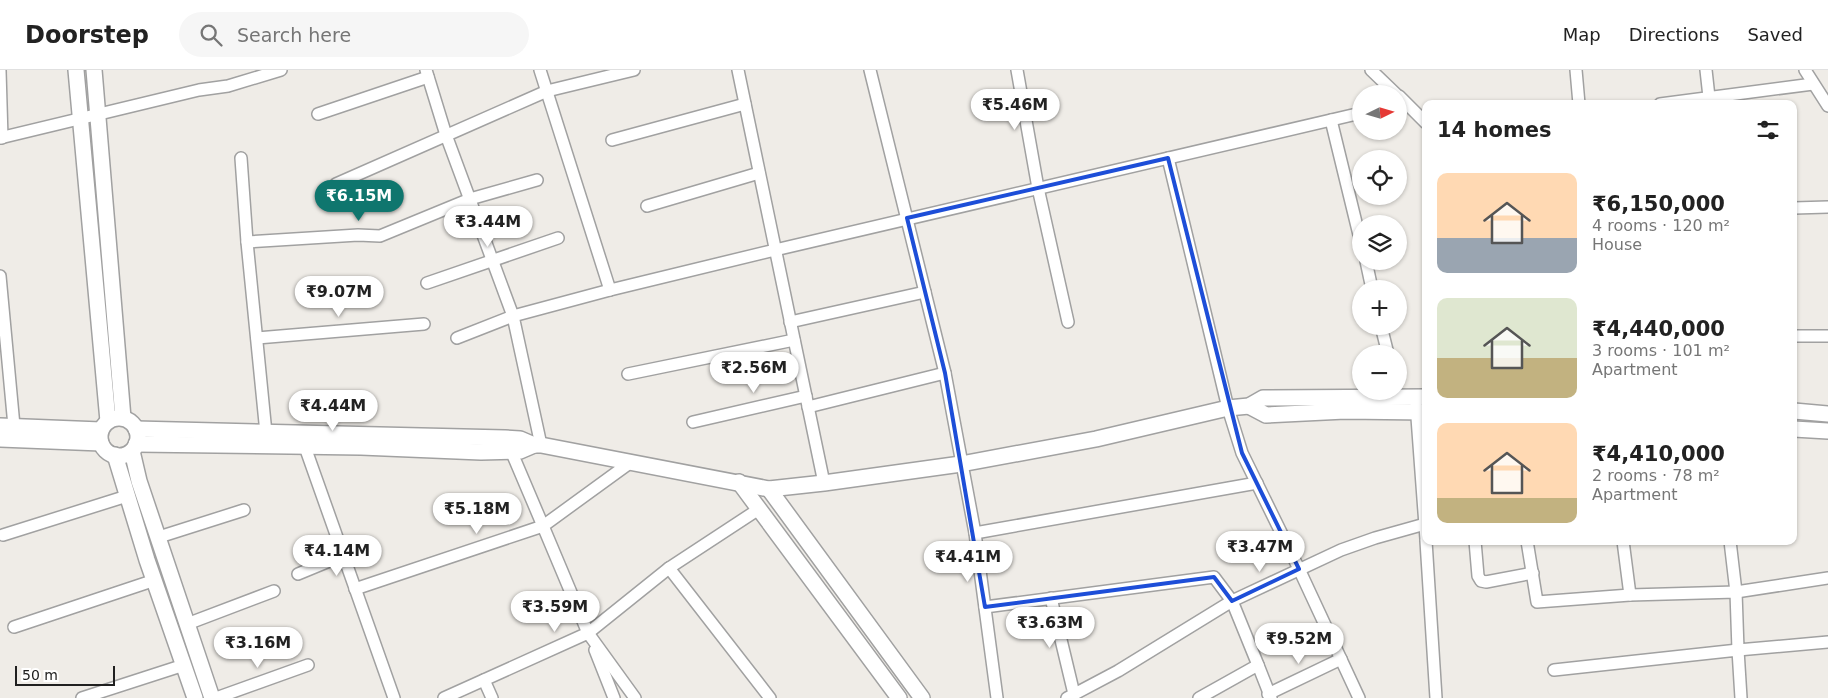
<!DOCTYPE html>
<meta charset="utf-8">
<style>
:root{--surface:#fff;--page:#f6f6f6;--text:#222;--muted:#767676;--line:#e0e0e0;--accent:#0f766e}
body{margin:0;font-family:"DejaVu Sans",sans-serif;background:var(--page);color:var(--text);height:100vh;display:flex;flex-direction:column;font-size:19px;white-space:nowrap}
*{box-sizing:border-box;margin:0}
p{font-size:16px;color:var(--muted)}
.icon{flex:none;width:28px;height:28px;fill:none;stroke:currentColor;stroke-width:2;stroke-linecap:round;stroke-linejoin:round}
.map{position:relative;flex:1;overflow:hidden}
.sheet{position:absolute;left:1422px;top:30px;width:375px;height:445px;display:flex;flex-direction:column;background:var(--surface);border-radius:10px;box-shadow:0 1px 4px #0004}
.sheet>*{flex:none}
.needle{width:32px;rotate:85deg}
.controls{position:absolute;left:1352px;top:15px;display:grid;gap:10px}
.controls a{display:grid;place-items:center;width:55px;height:55px;border-radius:50%;background:var(--surface);box-shadow:0 1px 4px #0004;font-size:25px}
.scale{position:absolute;left:15px;bottom:12px;width:100px;box-sizing:border-box;padding-left:5px;border:2px solid #202020;border-top:0;font-size:14px;line-height:18px;white-space:nowrap;color:#202020;-webkit-text-stroke:4px #fff;paint-order:stroke}
.price{position:absolute;translate:-50% -42px;padding:0 11px;border-radius:18px;background:#fff;color:#222;font-size:16px;line-height:32px;filter:drop-shadow(0 1px 2px #0008)}
.price::after{content:'';position:absolute;left:50%;top:30px;width:15px;height:11px;margin-left:-8px;background:inherit;clip-path:polygon(0 0,100% 0,50% 100%)}
.price.selected{background:var(--accent);color:#fff}
ul{padding:0;list-style:none}
li{display:flex;align-items:center;gap:15px;height:125px;padding:0 15px}
li span{display:grid;place-items:center;flex:none;width:140px;height:100px;border-radius:10px;color:#555}
li>.icon{margin-inline-start:auto}
span .icon{width:60px;height:60px;fill:#fffc;stroke-width:1}
li b{font-size:21px}
h2{display:flex;justify-content:space-between;align-items:center;height:60px;padding:0 15px;font-size:21px}
header{display:flex;align-items:center;gap:30px;box-sizing:border-box;height:70px;padding:0 25px;background:var(--surface);border-bottom:1px solid var(--line)}
header strong{font-size:24px}
nav{display:flex;gap:28px;margin-inline-start:auto;font-size:18px}
.search{width:350px;height:45px;background:var(--page);display:flex;align-items:center;gap:12px;box-sizing:border-box;padding:0 18px;border-radius:28px;color:var(--muted);font-size:19px}
.map>svg:first-child{display:block}
</style>
<header>
<strong>Doorstep</strong>
<div class="search"><svg class="icon" aria-label="search" viewBox="0 0 24 24"><circle cx="10" cy="10" r="6"/><path d="M15 15l6 6"/></svg>Search here</div>
<nav><a>Map</a><a>Directions</a><a>Saved</a></nav>
</header>
<div class="map">
<svg width="1828" height="628" viewBox="0 0 1828 628">
<rect width="100%" height="100%" fill="#efece7"/>
<g fill="none" stroke-linecap="round" stroke-linejoin="round">
<!-- minor casing -->
<g stroke="#a1a1a1" stroke-width="14">
<g id="minor">
<polyline points="426,0 446,65 513,246 457,268"/>
<polyline points="540,0 610,220"/>
<polyline points="738,0 824,413"/>
<polyline points="870,0 945,303 975,463 997,628"/>
<polyline points="1017,0 1038,118 1068,252"/>
<polyline points="1371,0 1396,24"/>
<polyline points="1576,0 1579,34"/>
<polyline points="1706,0 1709,27"/>
<polyline points="1805,0 1828,36"/>
<polyline points="0,1 2,68"/>
<polyline points="1399,26 1426,53"/>
<polyline points="1660,34 1813,14"/>
<polyline points="318,44 428,7"/>
<polyline points="1331,50 1361,173"/>
<polyline points="0,68 199,20 228,16 281,0"/>
<polyline points="612,70 745,34"/>
<polyline points="241,88 247,172 266,363"/>
<polyline points="1168,88 1228,338 1242,383 1299,499 1359,628"/>
<polyline points="336,114 547,21 634,0"/>
<polyline points="647,136 759,103"/>
<polyline points="1794,138 1828,137"/>
<polyline points="247,172 358,165 380,166 470,129 537,110"/>
<polyline points="1366,191 1372,219"/>
<polyline points="0,206 14,356"/>
<polyline points="427,213 558,168"/>
<polyline points="790,252 925,222"/>
<polyline points="1381,256 1388,284"/>
<polyline points="1794,266 1828,266"/>
<polyline points="257,268 424,254"/>
<polyline points="628,304 794,270"/>
<polyline points="1416,334 1426,469"/>
<polyline points="808,337 945,303"/>
<polyline points="693,352 806,326"/>
<polyline points="541,375 513,246 610,220 775,180 1361,43"/>
<polyline points="305,377 394,628"/>
<polyline points="631,392 543,456 588,563 669,498 759,439"/>
<polyline points="975,463 1257,413"/>
<polyline points="3,465 127,426"/>
<polyline points="159,467 244,440"/>
<polyline points="1426,471 1436,628"/>
<polyline points="1475,471 1478,506 1481,511 1486,512 1533,503"/>
<polyline points="1527,471 1537,532 1630,525 1736,522 1738,580 1828,572"/>
<polyline points="1623,471 1630,525"/>
<polyline points="1730,471 1736,522 1828,508"/>
<polyline points="669,498 770,628"/>
<polyline points="298,504 344,485"/>
<polyline points="355,519 543,456 509,376"/>
<polyline points="1051,528 1074,624"/>
<polyline points="985,537 1214,507 1232,531 1118,601 1067,628"/>
<polyline points="187,554 274,521"/>
<polyline points="14,557 155,510"/>
<polyline points="595,580 614,628"/>
<polyline points="1258,595 1271,628"/>
<polyline points="1554,600 1738,580 1741,628"/>
<polyline points="484,610 492,628"/>
<polyline points="1268,624 1341,589"/>
<polyline points="82,628 184,595"/>
<polyline points="216,628 308,595"/>
<polyline points="444,628 588,563 635,628"/>
<polyline points="1199,628 1258,595 1232,531 1341,480 1375,468 1425,454"/>
</g>
</g>
<!-- tertiary casing -->
<g stroke="#a1a1a1" stroke-width="18">
<g id="tertiary">
<polyline points="76,0 108,351"/>
<polyline points="94,0 123,348"/>
<polyline points="1249,336 1266,345 1345,341 1426,342"/>
<polyline points="1794,341 1828,344"/>
<circle cx="119" cy="367" r="19"/>
<polyline points="0,356 101,360"/>
<polyline points="136,359 505,368 520,369 534,375 541,375 769,419 824,413 961,394 1096,369 1228,338 1249,336 1263,328 1426,327"/>
<polyline points="1794,359 1828,361"/>
<polyline points="0,369 101,373"/>
<polyline points="136,374 361,377 481,382 520,381 534,375"/>
<polyline points="132,381 139,411 212,628"/>
<polyline points="115,385 147,490 195,628"/>
<polyline points="739,412 899,628"/>
<polyline points="769,419 922,628"/>
</g>
</g>
<!-- minor -->
<use href="#minor" stroke="#fff" stroke-width="11"/>
<!-- tertiary -->
<use href="#tertiary" stroke="#fff" stroke-width="15"/>
</g>
<!-- marked area -->
<path fill="none" stroke="#1d4ed8" stroke-width="4" stroke-linejoin="round" d="M1168 88 1242 383 1299 499 1232 531 1214 507 985 537 945 303 907 148Z"/>
</svg>
<div class="controls">
<a><svg class="needle" viewBox="-14 -14 28 28"><path d="M0-13l5 13h-10z" fill="#e53935"/><path d="M0 13l5-13h-10z" fill="#767676"/></svg></a>
<a><svg class="icon" aria-label="locate" viewBox="0 0 24 24"><circle cx="12" cy="12" r="6"/><path d="M12 2v4M12 18v4M2 12h4M18 12h4"/></svg></a>
<a><svg class="icon" aria-label="layers" viewBox="0 0 24 24"><path d="M12 4l9 5-9 5-9-5zM3 14l9 5 9-5"/></svg></a>
<a>+</a>
<a>−</a>
</div>
<div class="scale">50 m</div>
<b class="price" style="left:1015px;top:61px">₹5.46M</b>
<b class="price selected" style="left:359px;top:152px">₹6.15M</b>
<b class="price" style="left:488px;top:178px">₹3.44M</b>
<b class="price" style="left:339px;top:248px">₹9.07M</b>
<b class="price" style="left:754px;top:324px">₹2.56M</b>
<b class="price" style="left:333px;top:362px">₹4.44M</b>
<b class="price" style="left:477px;top:465px">₹5.18M</b>
<b class="price" style="left:1260px;top:503px">₹3.47M</b>
<b class="price" style="left:337px;top:507px">₹4.14M</b>
<b class="price" style="left:968px;top:513px">₹4.41M</b>
<b class="price" style="left:555px;top:563px">₹3.59M</b>
<b class="price" style="left:1050px;top:579px">₹3.63M</b>
<b class="price" style="left:1299px;top:595px">₹9.52M</b>
<b class="price" style="left:258px;top:599px">₹3.16M</b>
<section class="sheet">
<h2>14 homes<svg class="icon" aria-label="filters" viewBox="0 0 24 24"><path d="M4 7h16M4 17h16"/><circle cx="9" cy="7" r="2"/><circle cx="15" cy="17" r="2"/></svg></h2>
<ul>
<li><span style="background:linear-gradient(#ffd9b3 65%,#9aa5b1 0)"><svg class="icon" aria-label="home" viewBox="0 0 24 24"><path d="M3 11l9-7 9 7M6 9v11h12V9"/></svg></span><div><b>₹6,150,000</b><p>4 rooms · 120 m²</p><p>House</p></div></li>
<li><span style="background:linear-gradient(#dfe7d0 60%,#c2b280 0)"><svg class="icon" aria-label="home" viewBox="0 0 24 24"><path d="M3 11l9-7 9 7M6 9v11h12V9"/></svg></span><div><b>₹4,440,000</b><p>3 rooms · 101 m²</p><p>Apartment</p></div></li>
<li><span style="background:linear-gradient(#ffd9b3 75%,#c2b280 0)"><svg class="icon" aria-label="home" viewBox="0 0 24 24"><path d="M3 11l9-7 9 7M6 9v11h12V9"/></svg></span><div><b>₹4,410,000</b><p>2 rooms · 78 m²</p><p>Apartment</p></div></li>
</ul>
</section>
</div>
